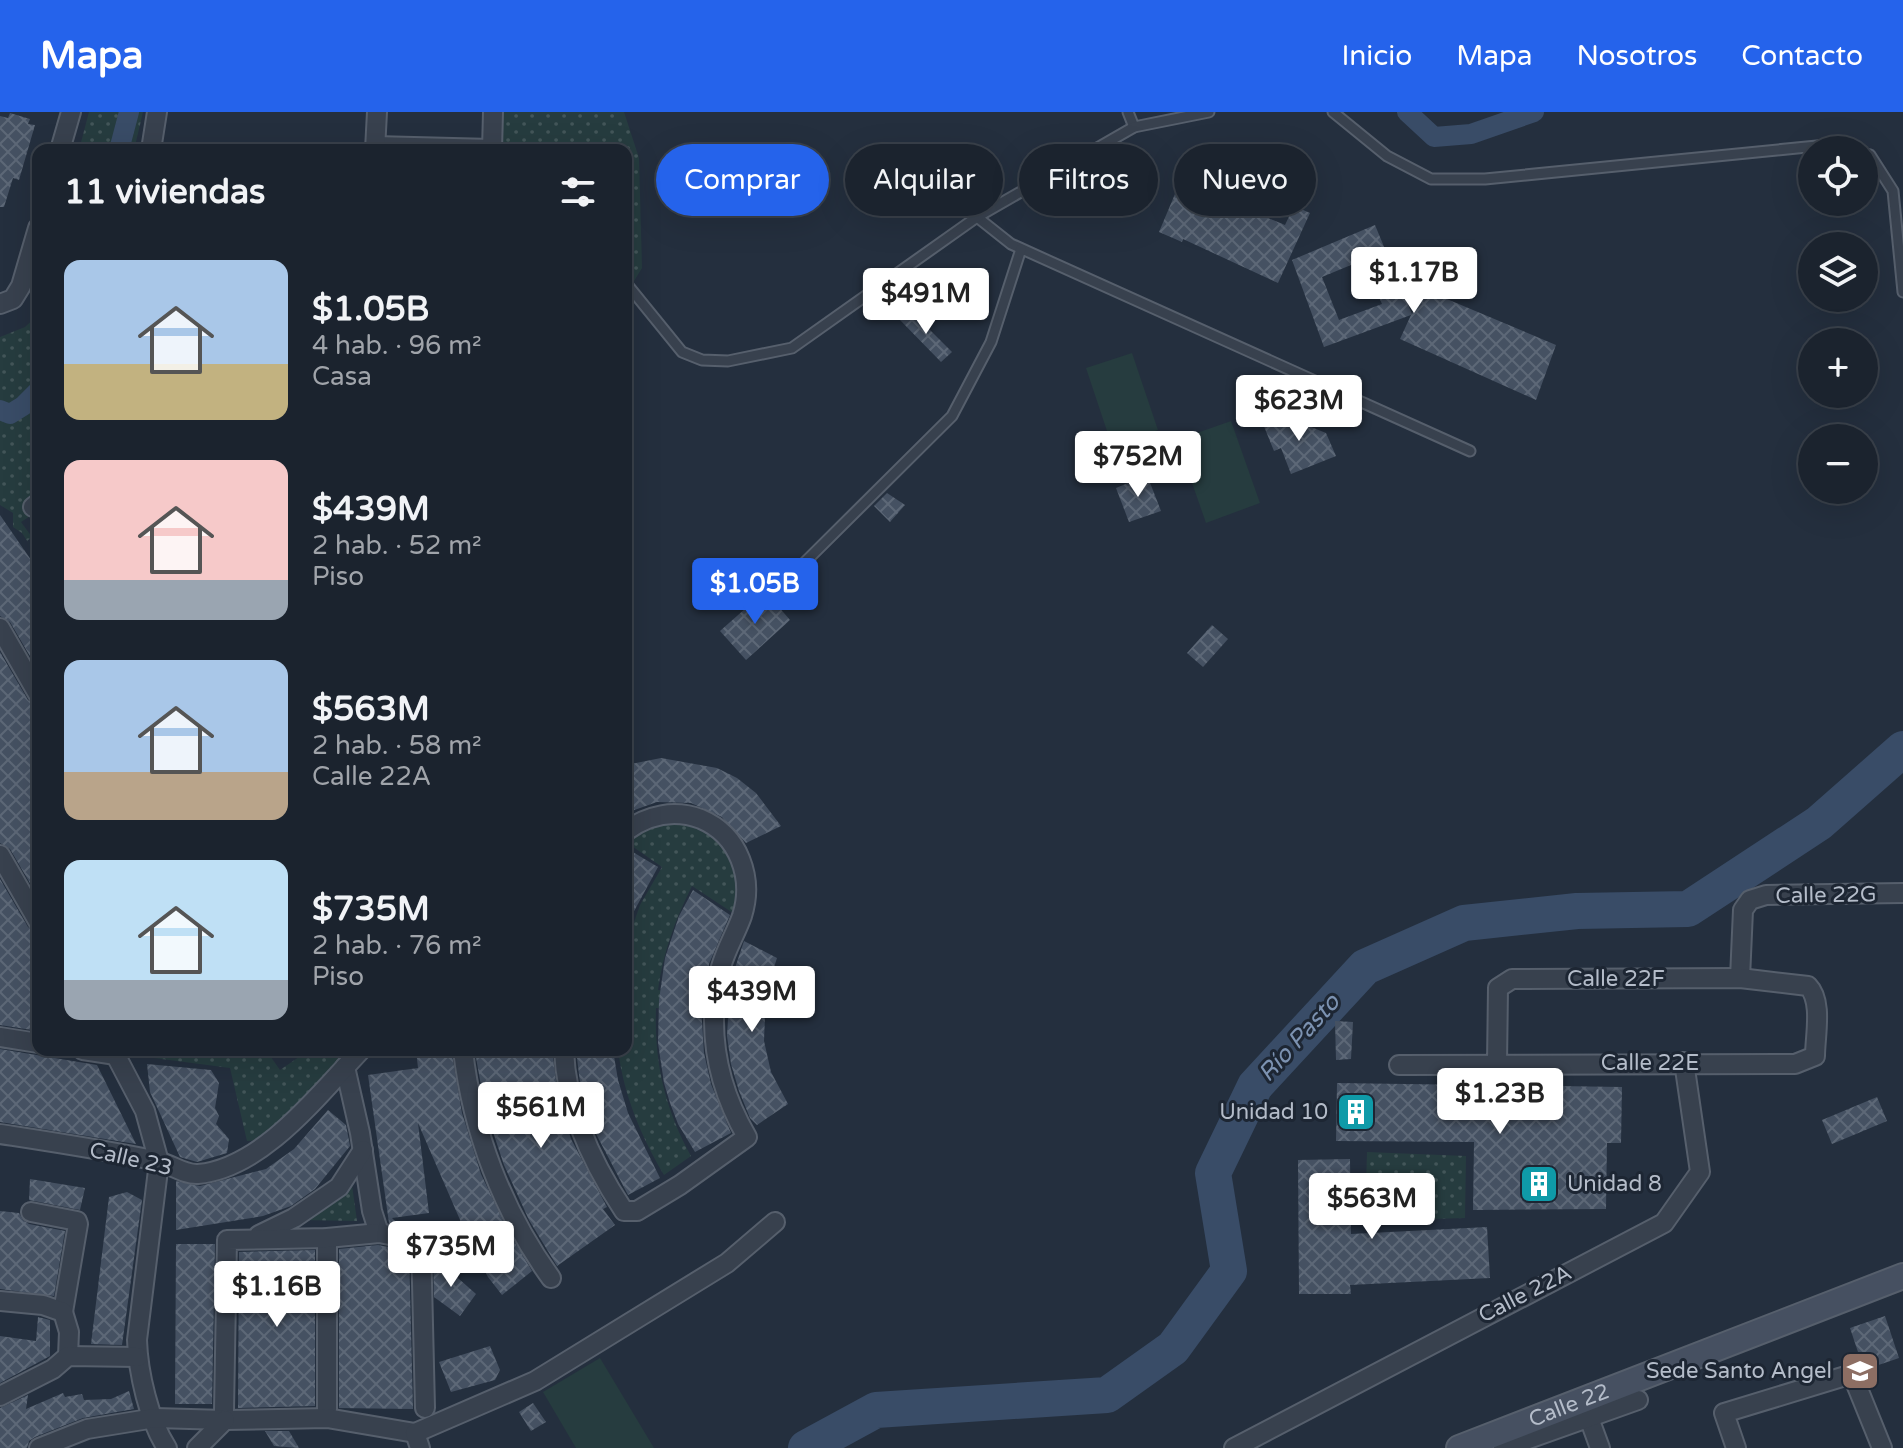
<!DOCTYPE html>
<html lang="es">
<meta charset="utf-8">
<style>
:root{--surface:#1b232e;--page:#242b36;--text:#f1f3f6;--muted:#a0a4aa;--line:#39404a;--accent:#2563eb}
body{margin:0;font-family:"Varela Round",sans-serif;background:var(--page);color:var(--text);height:100vh;display:flex;flex-direction:column;font-size:30px;white-space:nowrap}
*{box-sizing:border-box;margin:0}
p{font-size:26px;color:var(--muted)}
.icon{flex:none;width:44px;height:44px;fill:none;stroke:currentColor;stroke-width:2;stroke-linecap:round;stroke-linejoin:round}
.map{position:relative;flex:1;overflow:hidden}
.details{position:absolute;left:32px;top:32px;width:600px;height:912px;display:flex;flex-direction:column;background:var(--surface);border-radius:16px;box-shadow:0 8px 32px #0002,0 0 0 2px var(--line)}
.details>*{flex:none}
.banner{position:absolute;left:656px;top:32px;width:760px;height:72px;display:flex;gap:16px}
.buttons{position:absolute;left:1798px;top:24px;display:grid;gap:16px}
.buttons a{display:grid;place-items:center;width:80px;height:80px;border-radius:50%;background:var(--surface);box-shadow:0 8px 32px #0002,0 0 0 2px var(--line);font-size:40px}
.price{position:absolute;translate:-50% -68px;padding:0 18px;border-radius:8px;background:#fff;color:#222;font-size:26px;line-height:52px;filter:drop-shadow(0 2px 4px #0008)}
.price::after{content:'';position:absolute;left:50%;top:48px;width:24px;height:18px;margin-left:-12px;background:inherit;clip-path:polygon(0 0,100% 0,50% 100%)}
.price.on{background:var(--accent);color:#fff}
ul{padding:0;list-style:none}
li{display:flex;align-items:center;gap:24px;height:200px;padding:0 32px}
li span{display:grid;place-items:center;flex:none;width:224px;height:160px;border-radius:16px;color:#555}
li>.icon{margin-inline-start:auto}
span .icon{width:96px;height:96px;fill:#fffc;stroke-width:1}
li b{font-size:34px}
h2{display:flex;justify-content:space-between;align-items:center;height:96px;padding:0 32px;font-size:34px}
.chip{padding:0 28px;border-radius:36px;background:var(--surface);box-shadow:0 8px 32px #0002,0 0 0 2px var(--line);font-size:28px;line-height:72px}
.chip.on{background:var(--accent);color:#fff}
header{display:flex;align-items:center;gap:48px;box-sizing:border-box;height:112px;padding:0 40px;background:var(--accent);color:#fff}
header strong{font-size:38px}
nav{display:flex;gap:44px;margin-inline-start:auto;font-size:28px}
.map>svg:first-child{display:block}
</style>
<header>
<strong>Mapa</strong>
<nav><a>Inicio</a><a>Mapa</a><a>Nosotros</a><a>Contacto</a></nav>
</header>
<div class="map">
<svg width="1903" height="1336" viewBox="0 0 1903 1336">
<defs>
<pattern id="grass-dots" width="8" height="8" patternUnits="userSpaceOnUse" patternTransform="scale(2)"><rect width="8" height="8" fill="#263c3f"/><path d="M2 2h.1M6 6h.1" fill="none" stroke="#435659" stroke-width="1.8" stroke-linecap="round"/></pattern>
<pattern id="building-cross-hatch" width="8" height="8" patternUnits="userSpaceOnUse" patternTransform="scale(2)"><rect width="8" height="8" fill="#455162"/><path d="M0 0l8 8M0 8l8-8" fill="none" stroke="#5d6877"/></pattern>
</defs>
<rect width="100%" height="100%" fill="#242f3e"/>
<!-- grass -->
<g fill="url(#grass-dots)">
<polygon points="89,0 143,0 134,38 79,38"/>
<polygon points="500,0 624,0 639,46 642,156 634,169 626,159 626,38 501,38"/>
<polygon points="38,203 38,399 21,410 32,425 27,429 38,446 22,421 13,415 13,401 0,393 0,225 25,215"/>
<path d="M663 711C716 711 748 748 733 801L692 774C675 808 663 841 658 878L705 884 704 900 656 896C654 950 665 997 691 1044L664 1063C641 1024 624 984 618 938H626V833L640 793 662 755 626 730 638 720Z"/>
<path d="M156 938 231 943V938H266L280 958 309 938H356C329 967 288 1027 247 1029L230 956 154 946Z"/>
<polygon points="1367,1040 1466,1044 1465,1106 1365,1109"/>
<polygon points="351,1066 357,1109 300,1108"/>
</g>
<!-- garden -->
<g fill="#263c3f">
<polygon points="1132,241 1158,318 1112,334 1086,256"/>
<polygon points="1231,309 1260,391 1206,411 1177,328"/>
<polygon points="600,1246 654,1336 576,1336 543,1280"/>
</g>
<g fill="none" stroke-linecap="round" stroke-linejoin="round">
<!-- canal -->
<g stroke="#394c67" stroke-width="20">
<polyline points="1407,0 1434,25 1471,22 1534,0"/>
<polyline points="119,38 129,0"/>
<polyline points="0,298 10,302 23,294 38,279"/>
</g>
<!-- river -->
<polyline stroke="#394c67" stroke-width="36" points="806,1336 876,1298 1107,1283 1173,1236 1229,1159 1213,1061 1255,974 1365,855 1464,811 1577,799 1688,797 1819,711 1903,637"/>
</g>
<!-- building -->
<g fill="url(#building-cross-hatch)" fill-rule="evenodd">
<polygon points="10,1 30,7 28,12 35,13 19,68 13,66 4,95 0,95 0,4 8,6"/>
<polygon points="1180,70 1285,113 1294,94 1310,101 1278,171 1183,127 1182,130 1159,120"/>
<path d="M1375 113 1412 202 1423 177 1556 233 1536 288 1400 227 1411 203 1324 235 1292 148ZM1363 148 1382 192 1339 208 1322 165Z"/>
<polygon points="910,198 952,240 941,250 900,208"/>
<polygon points="1287,302 1289,306 1326,321 1336,344 1291,362 1281,336 1274,339 1263,312"/>
<polygon points="1147,363 1161,399 1129,410 1116,376"/>
<polygon points="887,381 905,393 890,410 874,394"/>
<polygon points="0,403 38,458 38,558 10,510 0,504"/>
<polygon points="765,479 790,508 746,548 720,519"/>
<polygon points="1212,513 1228,527 1203,555 1187,541"/>
<polygon points="0,540 28,588 38,594 38,785 10,737 0,731"/>
<polygon points="661,646 717,656 737,666 756,681 781,714 746,731 722,705 691,691 657,690 626,701 626,653"/>
<polygon points="626,736 658,755 626,814"/>
<polygon points="0,767 28,815 38,821 38,919 0,913"/>
<polygon points="693,778 730,803 709,852 702,909 704,941 711,972 731,1021 695,1040 678,1012 670,991 664,971 658,931 659,888 665,846 679,804"/>
<polygon points="744,829 777,846 766,880 764,929 771,960 788,992 757,1013 750,1006 739,979 731,952 727,924 730,871"/>
<polygon points="1335,909 1353,910 1351,947 1336,948"/>
<polygon points="0,937 97,953 136,1032 0,1010"/>
<polygon points="416,938 448,938 449,943 452,943 462,1001 481,1062 508,1119 532,1159 502,1183 488,1165 467,1124 418,1011 429,1101 392,1106 398,1112 389,1111 368,963 418,956"/>
<polygon points="478,938 552,938 558,984 571,1027 607,1095 603,1097 615,1113 557,1154 529,1108 504,1053 485,996 475,940"/>
<polygon points="576,938 613,938 618,968 628,1001 660,1066 628,1083 594,1018 581,979"/>
<polygon points="147,952 211,958 219,971 215,996 219,1004 216,1012 229,1027 227,1041 197,1050 180,1045 150,980"/>
<polygon points="1337,971 1622,975 1621,1031 1607,1031 1606,1097 1473,1098 1474,1030 1336,1029"/>
<polygon points="1877,985 1887,1009 1832,1032 1822,1008"/>
<polygon points="328,998 346,1013 350,1034 315,1077 291,1094 263,1104 176,1118 176,1069 200,1074 266,1057 294,1037"/>
<polygon points="1350,1047 1351,1122 1487,1115 1490,1166 1350,1173 1351,1182 1299,1182 1298,1048"/>
<polygon points="30,1067 85,1076 80,1098 29,1088"/>
<polygon points="127,1080 142,1088 122,1233 91,1232 109,1085"/>
<polygon points="0,1099 19,1101 23,1108 29,1112 65,1119 54,1184 0,1177"/>
<polygon points="176,1132 215,1132 212,1292 175,1292"/>
<polygon points="378,1133 409,1139 413,1297 339,1296 339,1137"/>
<polygon points="315,1138 315,1294 238,1296 239,1140"/>
<polygon points="433,1144 476,1182 460,1204 434,1185"/>
<polygon points="1885,1204 1899,1246 1864,1258 1850,1216"/>
<polygon points="38,1205 50,1208 50,1244 0,1271 0,1224 36,1229"/>
<polygon points="490,1234 500,1258 495,1268 451,1280 439,1250"/>
<polygon points="129,1279 134,1297 83,1306 35,1325 29,1329 27,1336 0,1336 0,1296 28,1283 26,1297 63,1281 65,1285 82,1282 84,1288 111,1287"/>
<polygon points="533,1291 546,1310 531,1319 519,1300"/>
<polygon points="265,1319 289,1319 299,1336 274,1334"/>
</g>
<g fill="none" stroke-linecap="round" stroke-linejoin="round">
<!-- lane casing -->
<g stroke="#565f6c" stroke-width="13">
<g id="lane">
<polyline points="1128,0 1134,15"/>
<polyline points="1333,0 1387,44 1431,67 1485,67 1827,33 1848,38"/>
<polyline points="1864,42 1870,43 1893,79 1903,180"/>
<polyline points="977,105 1011,132 1470,339"/>
<polyline points="626,171 682,240 702,248 728,249 792,236 977,105 1134,15 1209,0"/>
<polyline points="789,466 952,304 991,230 1021,137"/>
</g>
</g>
<!-- street casing -->
<g stroke="#565f6c" stroke-width="22">
<g id="street">
<polyline points="375,34 492,37"/>
<polyline points="60,38 71,0"/>
<polyline points="151,38 157,0"/>
<polyline points="375,38 377,0"/>
<polyline points="492,38 493,0"/>
<polyline points="0,192 13,187 21,174 38,116"/>
<polyline points="33,395 38,391"/>
<polyline points="0,516 38,582"/>
<polyline points="0,743 38,809"/>
<polyline points="1740,866 1743,798 1750,788 1766,783 1903,781"/>
<polyline points="0,925 38,931"/>
<polyline points="83,938 116,943 119,938"/>
<path d="M113 938 145 999 159 1050 137 1228C138 1260 149 1309 167 1336"/>
<path d="M463 938C472 1019 503 1100 551 1166"/>
<path d="M564 938C566 997 592 1051 624 1099H637L680 1073 747 1025C726 989 714 951 714 909 714 891 716 873 721 855 726 837 736 821 742 804 754 766 739 723 701 707 674 697 648 703 626 719"/>
<path d="M1399 953 1795 952 1815 944C1815 924 1823 889 1808 874L1740 866 1512 867 1498 876 1497 952"/>
<polyline points="345,955 360,1021 372,1099 379,1121"/>
<path d="M0 1022C52 1030 106 1038 157 1049 171 1052 184 1063 198 1062 263 1056 319 982 361 938"/>
<polyline points="31,1100 77,1109 78,1112 63,1200"/>
<polyline points="259,1123 294,1106 339,1075 363,1038"/>
<polyline points="0,1189 43,1193 63,1200 69,1220 68,1244"/>
<polyline points="0,1284 53,1257 68,1244 138,1245"/>
<polyline points="327,1297 327,1126"/>
<polyline points="224,1299 227,1128 327,1126 379,1121 421,1129 425,1296"/>
<polyline points="1589,1306 1600,1336"/>
<polyline points="39,1336 87,1317 155,1306 225,1308 327,1306 415,1321"/>
<polyline points="197,1336 225,1308"/>
<polyline points="420,1336 415,1321 535,1269 727,1151 775,1110"/>
<polyline points="1234,1336 1664,1111 1700,1060 1684,950"/>
<polyline points="1503,1336 1638,1288"/>
<polyline points="1736,1336 1724,1301 1852,1262 1882,1336"/>
</g>
</g>
<!-- secondary casing -->
<g stroke="#565f6c" stroke-width="28">
<g id="secondary">
<path id="s1" d="M1459 1336 1903 1164"/>
</g>
</g>
<!-- lane -->
<use href="#lane" stroke="#38414e" stroke-width="9"/>
<!-- street -->
<use href="#street" stroke="#38414e" stroke-width="18"/>
<!-- secondary -->
<use href="#secondary" stroke="#465061" stroke-width="24"/>
</g>
<!-- icons -->
<defs>
<g id="building-square" transform="scale(2)"><rect x="-9" y="-9" width="18" height="18" rx="4" fill="#0f9aa8" stroke="#1d2633"/><path d="M-4-6H4V6H1V3H-1V6H-4ZM-2.5-4.3h1.7v1.8h-1.7ZM.8-4.3h1.7v1.8H.8ZM-2.5-1h1.7V.8h-1.7ZM.8-1h1.7V.8H.8Z" fill="#fff"/></g>
<g id="school-square" transform="scale(2)"><rect x="-9" y="-9" width="18" height="18" rx="4" fill="#8d6e63" stroke="#1d2633"/><path d="M0-5L7-2L0 1L-7-2ZM-4 1L0 2.5L4 1V4Q0 6-4 4Z" fill="#fff"/></g>
</defs>
<g fill-rule="evenodd">
<use href="#building-square" x="1356" y="1000"/>
<use href="#building-square" x="1539" y="1072"/>
<use href="#school-square" x="1860" y="1259"/>
</g>
<g text-anchor="middle" dominant-baseline="central" stroke-width="6" stroke-linejoin="round" paint-order="stroke">
<!-- street labels -->
<g font-size="22" fill="#b4bcc9" stroke="#1d2633">
<text transform="translate(1826 783) rotate(-1)">Calle 22G</text>
<text x="1616" y="867">Calle 22F</text>
<text x="1650" y="951">Calle 22E</text>
<text transform="translate(131 1047) rotate(13)">Calle 23</text>
<text transform="translate(1525 1182) rotate(-27)">Calle 22A</text>
<text stroke="none"><textPath href="#s1" startOffset="118">Calle 22</textPath></text>
</g>
<!-- poi labels -->
<g font-size="22" fill="#b4bcc9" stroke="#1d2633" text-anchor="end">
<text x="1328" y="1000">Unidad 10</text>
<text x="1567" y="1072" text-anchor="start">Unidad 8</text>
<text x="1832" y="1259">Sede Santo Angel</text>
</g>
<!-- water labels -->
<g font-size="24" font-style="italic" fill="#7c92b1" stroke="#1d2633">
<text transform="translate(1299 926) rotate(-48)">Río Pasto</text>
</g>
</g>
</svg>
<div class="buttons">
<a><svg class="icon" aria-label="locate" viewBox="0 0 24 24"><circle cx="12" cy="12" r="6"/><path d="M12 2v4M12 18v4M2 12h4M18 12h4"/></svg></a>
<a><svg class="icon" aria-label="layers" viewBox="0 0 24 24"><path d="M12 4l9 5-9 5-9-5zM3 14l9 5 9-5"/></svg></a>
<a>+</a>
<a>−</a>
</div>
<b class="price" style="left:1414px;top:203px">$1.17B</b>
<b class="price" style="left:926px;top:224px">$491M</b>
<b class="price" style="left:1299px;top:331px">$623M</b>
<b class="price" style="left:1138px;top:387px">$752M</b>
<b class="price on" style="left:755px;top:514px">$1.05B</b>
<b class="price" style="left:752px;top:922px">$439M</b>
<b class="price" style="left:1500px;top:1024px">$1.23B</b>
<b class="price" style="left:541px;top:1038px">$561M</b>
<b class="price" style="left:1372px;top:1129px">$563M</b>
<b class="price" style="left:451px;top:1177px">$735M</b>
<b class="price" style="left:277px;top:1217px">$1.16B</b>
<div class="banner">
<a class="chip on">Comprar</a>
<a class="chip">Alquilar</a>
<a class="chip">Filtros</a>
<a class="chip">Nuevo</a>
</div>
<section class="details">
<h2>11 viviendas<svg class="icon" aria-label="filters" viewBox="0 0 24 24"><path d="M4 7h16M4 17h16"/><circle cx="9" cy="7" r="2"/><circle cx="15" cy="17" r="2"/></svg></h2>
<ul>
<li><span style="background:linear-gradient(#a9c7e8 65%,#c2b280 0)"><svg class="icon" aria-label="home" viewBox="0 0 24 24"><path d="M3 11l9-7 9 7M6 9v11h12V9"/></svg></span><div><b>$1.05B</b><p>4 hab. · 96 m²</p><p>Casa</p></div></li>
<li><span style="background:linear-gradient(#f6c9c9 75%,#9aa5b1 0)"><svg class="icon" aria-label="home" viewBox="0 0 24 24"><path d="M3 11l9-7 9 7M6 9v11h12V9"/></svg></span><div><b>$439M</b><p>2 hab. · 52 m²</p><p>Piso</p></div></li>
<li><span style="background:linear-gradient(#a9c7e8 70%,#b9a48a 0)"><svg class="icon" aria-label="home" viewBox="0 0 24 24"><path d="M3 11l9-7 9 7M6 9v11h12V9"/></svg></span><div><b>$563M</b><p>2 hab. · 58 m²</p><p>Calle 22A</p></div></li>
<li><span style="background:linear-gradient(#bfe0f5 75%,#9aa5b1 0)"><svg class="icon" aria-label="home" viewBox="0 0 24 24"><path d="M3 11l9-7 9 7M6 9v11h12V9"/></svg></span><div><b>$735M</b><p>2 hab. · 76 m²</p><p>Piso</p></div></li>
</ul>
</section>
</div>
